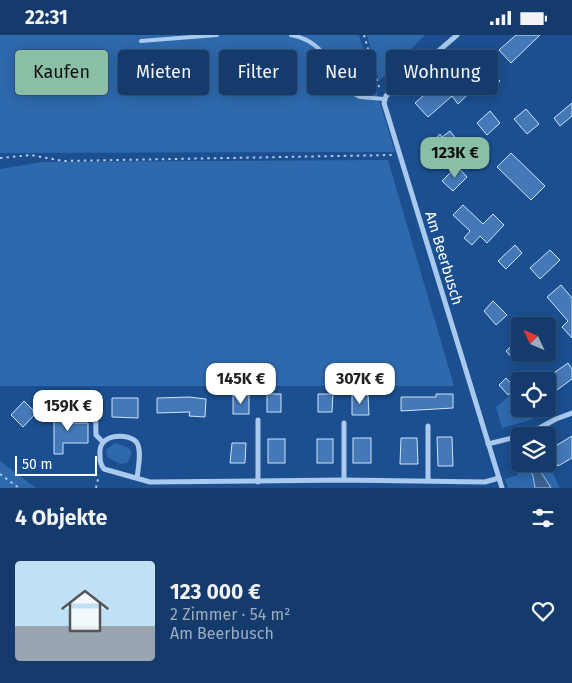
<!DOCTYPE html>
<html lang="de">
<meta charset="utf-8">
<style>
:root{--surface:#143b6b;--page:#214673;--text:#f1f3f6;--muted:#9dadc1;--line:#33557e;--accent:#8abfa5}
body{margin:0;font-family:"Fira Sans",sans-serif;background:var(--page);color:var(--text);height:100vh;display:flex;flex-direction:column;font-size:19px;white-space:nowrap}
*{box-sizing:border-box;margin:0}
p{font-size:16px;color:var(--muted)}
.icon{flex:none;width:28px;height:28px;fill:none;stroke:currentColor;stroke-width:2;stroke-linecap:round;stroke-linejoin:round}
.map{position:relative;height:453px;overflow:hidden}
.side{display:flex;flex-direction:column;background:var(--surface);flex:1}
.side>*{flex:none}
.guide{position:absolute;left:15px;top:15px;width:542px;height:45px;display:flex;gap:10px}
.needle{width:32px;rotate:314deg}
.tools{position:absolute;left:511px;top:282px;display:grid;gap:10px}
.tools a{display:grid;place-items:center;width:45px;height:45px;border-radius:5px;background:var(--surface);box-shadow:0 2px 12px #0003,0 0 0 1px var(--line);font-size:25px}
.scale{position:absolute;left:15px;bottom:12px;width:82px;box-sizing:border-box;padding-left:5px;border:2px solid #fff;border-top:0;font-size:14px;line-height:18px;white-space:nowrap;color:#fff;-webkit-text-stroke:4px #1b4f8f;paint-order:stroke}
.price{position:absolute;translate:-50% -42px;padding:0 11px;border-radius:10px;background:#fff;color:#222;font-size:16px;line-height:32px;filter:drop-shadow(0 1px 2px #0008)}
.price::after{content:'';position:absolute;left:50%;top:30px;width:15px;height:11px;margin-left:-8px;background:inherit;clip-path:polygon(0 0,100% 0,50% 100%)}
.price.current{background:var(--accent);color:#111}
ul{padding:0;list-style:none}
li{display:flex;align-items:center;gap:15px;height:125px;padding:0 15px}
li span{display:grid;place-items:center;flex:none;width:140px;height:100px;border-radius:5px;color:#555}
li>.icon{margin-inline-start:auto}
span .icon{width:60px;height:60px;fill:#fffc;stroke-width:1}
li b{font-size:21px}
h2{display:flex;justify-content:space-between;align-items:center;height:60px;padding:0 15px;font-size:21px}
.pill{padding:0 18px;border-radius:5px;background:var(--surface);box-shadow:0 2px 12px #0003,0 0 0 1px var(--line);font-size:18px;line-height:45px}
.pill.current{background:var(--accent);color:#111}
.status{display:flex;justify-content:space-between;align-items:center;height:35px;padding:0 25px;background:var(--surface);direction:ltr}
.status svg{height:14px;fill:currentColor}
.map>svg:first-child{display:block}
</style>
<div class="status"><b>22:31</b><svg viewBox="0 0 49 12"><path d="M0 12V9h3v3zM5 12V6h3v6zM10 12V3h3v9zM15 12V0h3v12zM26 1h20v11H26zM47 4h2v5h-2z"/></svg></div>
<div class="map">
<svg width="572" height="453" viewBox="0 0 572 453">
<rect width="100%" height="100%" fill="#1b4f8f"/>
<!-- green -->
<g fill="#2e69ad">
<polygon points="0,0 359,0 395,117 0,118"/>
<polygon points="367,0 425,0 379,46"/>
<polygon points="388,125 454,351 0,351 0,134 42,127"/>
<polygon points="520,352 520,374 548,374 548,369 550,376 527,386 502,393 496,372"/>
<polygon points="115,408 129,413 132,418 127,428 120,429 107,422 106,415"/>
<polygon points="520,410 520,429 526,429 533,441 535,453 508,453 505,444 518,440 509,411"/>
<polygon points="0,426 36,453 0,453"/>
<polygon points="548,428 560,453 551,453 536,429"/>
</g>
<!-- water -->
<polygon fill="#3c6290" stroke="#9cc4f0" points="526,429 536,429 551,453 535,453 533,441"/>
<!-- building -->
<g fill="#4478b7" stroke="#cfe3fa">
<polygon points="516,0 540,0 511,28 499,15"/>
<polygon points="483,27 500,46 493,52 485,43 458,69 452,61 428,82 415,68 431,54 437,61 454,46 457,50"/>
<polygon points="572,68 572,81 560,91 554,83"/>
<polygon points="526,74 539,89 527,99 514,84"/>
<polygon points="490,76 500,88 487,100 477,88"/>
<polygon points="450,96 458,106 453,110 455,113 444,122 442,120 437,124 428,114 435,108 433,105 437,102 440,99 442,102"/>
<polygon points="511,118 545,151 531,165 497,132"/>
<polygon points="457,131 467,142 453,156 442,146"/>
<polygon points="463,170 483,189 493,179 504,190 487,208 480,201 472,210 464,203 470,196 453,180"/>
<polygon points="515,210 522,218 506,234 498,226"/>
<polygon points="550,215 560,225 540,244 530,233"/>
<polygon points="561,250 572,263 572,303 562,292 568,286 547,262"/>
<polygon points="493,266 507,280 496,290 484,276"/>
<polygon points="520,303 520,322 515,326 506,316"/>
<polygon points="568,328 572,334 572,344 557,355 548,342"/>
<polygon points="506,343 516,354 508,360 499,350"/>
<rect x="267" y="359" width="14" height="18"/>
<polygon points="318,359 333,359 332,377 318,377"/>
<polygon points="436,359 453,359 453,373 401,376 401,362 436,362"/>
<rect x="233" y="360" width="16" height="19"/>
<polygon points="352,360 368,360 369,380 352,380"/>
<polygon points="189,362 206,364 205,382 189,381 190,377 157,378 157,363"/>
<polygon points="112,363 138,363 138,383 112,382"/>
<polygon points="24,366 36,378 23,392 11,380"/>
<polygon points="58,375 68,375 68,388 88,388 88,408 63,408 63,419 54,419 54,383 58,383"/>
<polygon points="572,401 572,423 558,431 549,415"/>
<polygon points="437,402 452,402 453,431 438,431"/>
<rect x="353" y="403" width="18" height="25"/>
<polygon points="401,403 417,403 418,429 400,429"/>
<rect x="268" y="404" width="17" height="24"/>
<rect x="317" y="404" width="16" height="24"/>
<polygon points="232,408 246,408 245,428 230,428"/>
</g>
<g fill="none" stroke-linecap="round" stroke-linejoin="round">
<!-- path -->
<g stroke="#a9c9ee" stroke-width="2" stroke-dasharray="2.5 4" stroke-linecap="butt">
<polyline points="364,0 380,55"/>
<polyline points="0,123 31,120 63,126 392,120"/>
<polyline points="0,439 19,453"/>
<polyline points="96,453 99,440"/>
</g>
<!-- lane -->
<g stroke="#a9c9ee" stroke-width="4">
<path d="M291 0C321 5 331 28 342 53L360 62 384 64"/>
<polyline points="141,6 217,0"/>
</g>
<!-- street -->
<g stroke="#a9c9ee" stroke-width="5">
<polyline points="457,0 386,61 384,68 502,453"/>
<polyline points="54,358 95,358 96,400 102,406"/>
<polyline points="258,385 258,447"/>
<polyline points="488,409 528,399 556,384 572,378"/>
<path d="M137 443C138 434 142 416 137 408 131 398 98 397 100 419 100 425 100 429 104 434L150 447 344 445 485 447 499 443"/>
<polyline points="344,445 344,388"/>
<polyline points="428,445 428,391"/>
</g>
</g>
<g text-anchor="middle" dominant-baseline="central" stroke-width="4" stroke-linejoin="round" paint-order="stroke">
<!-- street labels -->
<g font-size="15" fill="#fff" stroke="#1b4f8f">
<text transform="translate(444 223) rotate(73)">Am Beerbusch</text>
</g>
</g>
</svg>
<div class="tools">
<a><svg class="needle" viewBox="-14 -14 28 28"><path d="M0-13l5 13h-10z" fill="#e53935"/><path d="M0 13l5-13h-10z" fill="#9dadc1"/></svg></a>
<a><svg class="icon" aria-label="locate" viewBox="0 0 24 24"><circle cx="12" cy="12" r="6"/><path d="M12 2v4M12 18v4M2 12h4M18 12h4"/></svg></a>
<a><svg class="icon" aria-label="layers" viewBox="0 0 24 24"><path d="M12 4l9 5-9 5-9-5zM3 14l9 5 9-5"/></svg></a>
</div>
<div class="scale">50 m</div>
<b class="price current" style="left:455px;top:144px">123K €</b>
<b class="price" style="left:241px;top:370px">145K €</b>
<b class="price" style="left:360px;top:370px">307K €</b>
<b class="price" style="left:68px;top:397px">159K €</b>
<div class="guide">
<a class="pill current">Kaufen</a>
<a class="pill">Mieten</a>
<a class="pill">Filter</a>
<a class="pill">Neu</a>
<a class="pill">Wohnung</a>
</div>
</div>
<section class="side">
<h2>4 Objekte<svg class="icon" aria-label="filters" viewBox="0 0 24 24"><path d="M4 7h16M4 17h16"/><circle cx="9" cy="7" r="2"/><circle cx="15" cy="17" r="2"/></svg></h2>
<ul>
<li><span style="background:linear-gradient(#bfe0f5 65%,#9aa5b1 0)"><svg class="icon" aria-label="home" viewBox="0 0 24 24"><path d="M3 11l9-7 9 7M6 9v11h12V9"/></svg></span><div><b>123 000 €</b><p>2 Zimmer · 54 m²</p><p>Am Beerbusch</p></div><svg class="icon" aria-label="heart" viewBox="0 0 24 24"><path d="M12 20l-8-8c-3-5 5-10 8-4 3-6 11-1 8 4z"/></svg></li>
</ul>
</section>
